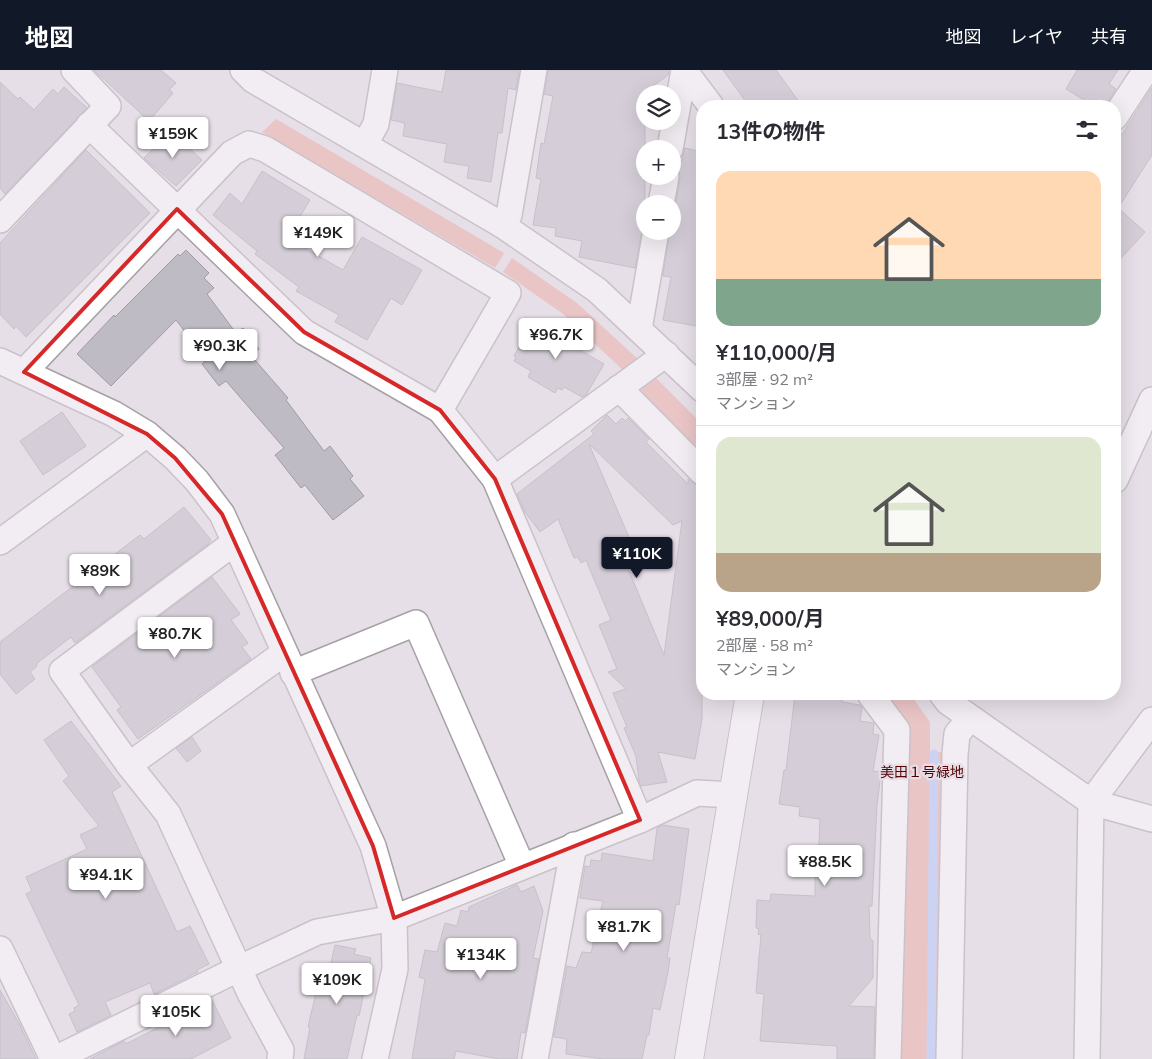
<!DOCTYPE html>
<html lang="ja">
<meta charset="utf-8">
<style>
:root{--surface:#fff;--page:#f2f2f3;--text:#2b2b33;--muted:#7c7c81;--line:#e1e1e2;--accent:#111827}
body{margin:0;font-family:Mulish,"Noto Sans JP",sans-serif;background:var(--page);color:var(--text);height:100vh;display:flex;flex-direction:column;font-size:19px;white-space:nowrap}
*{box-sizing:border-box;margin:0}
p{font-size:16px;color:var(--muted)}
.icon{flex:none;width:28px;height:28px;fill:none;stroke:currentColor;stroke-width:2;stroke-linecap:round;stroke-linejoin:round}
.map{position:relative;flex:1;overflow:hidden}
.sheet{position:absolute;left:696px;top:30px;width:425px;height:600px;display:flex;flex-direction:column;background:var(--surface);border-radius:20px;box-shadow:0 5px 20px #0002}
.sheet>*{flex:none}
.fabs{position:absolute;left:636px;top:15px;display:grid;gap:10px}
.fabs a{display:grid;place-items:center;width:45px;height:45px;border-radius:50%;background:var(--surface);box-shadow:0 5px 20px #0002;font-size:25px}
.price{position:absolute;translate:-50% -42px;padding:0 11px;border-radius:5px;background:#fff;color:#222;font-size:16px;line-height:32px;filter:drop-shadow(0 1px 2px #0008)}
.price::after{content:'';position:absolute;left:50%;top:30px;width:15px;height:11px;margin-left:-8px;background:inherit;clip-path:polygon(0 0,100% 0,50% 100%)}
.price.active{background:var(--accent);color:#fff}
ul{padding:0;list-style:none}
li{display:grid;align-content:center;gap:10px;height:265px;padding:0 20px}
li+li{border-top:1px solid var(--line)}
li span{display:grid;place-items:center;height:155px;border-radius:15px;color:#555}
li>.icon{margin-inline-start:auto}
span .icon{width:90px;height:90px;fill:#fffc;stroke-width:1}
li b{font-size:21px}
h2{display:flex;justify-content:space-between;align-items:center;height:60px;padding:0 20px;font-size:21px}
header{display:flex;align-items:center;gap:30px;box-sizing:border-box;height:70px;padding:0 25px;background:var(--accent);color:#fff}
header strong{font-size:24px}
nav{display:flex;gap:28px;margin-inline-start:auto;font-size:18px}
.map>svg:first-child{display:block}
</style>
<header>
<strong>地図</strong>
<nav><a>地図</a><a>レイヤ</a><a>共有</a></nav>
</header>
<div class="map">
<svg width="1152" height="989" viewBox="0 0 1152 989">
<rect width="100%" height="100%" fill="#e7dfe7"/>
<!-- green -->
<g fill="#eea79e">
<polygon points="276,49 504,183 495,198 262,62"/>
<polygon points="512,188 577,233 640,291 625,302 563,244 503,202"/>
<polygon points="654,306 702,354 702,389 641,327 642,316"/>
<polygon points="882,624 910,624 930,652 930,682 941,682 936,989 901,989 904,684"/>
</g>
<g fill="none" stroke-linecap="round" stroke-linejoin="round">
<!-- stream -->
<polyline stroke="#abc4ff" stroke-width="9" points="931,989 934,684"/>
</g>
<!-- building -->
<g fill="#bebbc5" stroke="#9f9ca6" fill-rule="evenodd">
<polygon points="94,0 161,0 176,13 169,20 173,23 149,51"/>
<polygon points="446,0 519,0 516,20 508,18 502,63 498,63 491,112 467,108 469,96 444,92 447,74 403,66 405,53 391,50 397,13 442,22"/>
<polygon points="548,0 669,0 668,5 645,22 645,152 642,159 635,198 579,187 582,171 555,166 556,158 533,155 541,109 536,108 541,73 544,74 553,26 544,24"/>
<polygon points="723,0 776,0 802,36 749,36"/>
<polygon points="1077,0 1118,0 1109,14 1116,19 1105,36 1094,36 1066,19"/>
<polygon points="0,12 18,29 20,27 34,40 53,19 58,24 64,17 87,38 5,124 0,118"/>
<polygon points="1152,18 1152,85 1118,138 1145,162 1115,195 1115,75"/>
<polygon points="171,61 202,90 176,116 144,88"/>
<polygon points="685,78 702,82 702,257 663,250 671,207 663,206 663,204 670,161 672,161 672,142 675,137 680,109 679,100"/>
<polygon points="86,80 150,143 26,267 16,256 14,259 0,244 0,173"/>
<polygon points="262,101 310,130 287,168 343,200 362,167 422,200 402,235 391,228 367,270 335,252 339,245 296,221 299,217 255,184 257,181 213,145 230,123 242,134"/>
<polygon points="186,180 209,203 204,208 214,218 207,224 236,263 243,258 259,279 253,284 256,288 254,289 288,328 286,330 324,381 330,376 353,406 350,409 364,426 333,450 305,415 301,418 275,385 284,378 226,311 219,316 202,294 207,290 176,250 111,316 77,284 114,245 115,247 178,184 180,186"/>
<polygon points="543,249 568,263 564,271 604,294 586,325 582,327 564,317 562,320 558,318 555,323 528,307 531,301 514,291 516,287 514,286 533,252 539,255"/>
<polygon points="62,342 86,376 43,405 20,371"/>
<path d="M607 345 616 354 622 348 625 351 628 348 649 369 646 372 688 414V409L698 416H702V649L695 689 658 682 667 712 641 716 639 711 636 686 624 658 627 657 613 623 626 619 608 602 617 599 599 555 611 550 586 490 581 493 578 487 574 488 558 449 540 462 525 442 517 424 594 364 591 361ZM589 374 673 455 682 451 664 585 619 477 631 472Z"/>
<polygon points="184,437 211,470 208,474 75,573 71,567 36,594 37,596 30,602 35,609 16,624 0,604 0,572 140,465 144,469"/>
<polygon points="212,507 240,544 231,550 248,573 242,577 251,589 138,669 117,640 121,637 92,597"/>
<polygon points="795,624 843,624 842,632 860,635 862,638 860,651 874,653 873,664 879,665 873,701 881,702 877,735 872,836 869,836 870,868 873,871 873,908 849,936 875,937 874,989 837,989 837,976 760,971 764,924 756,923 761,865 758,864 759,859 756,858 757,830 770,831 771,824 815,826 815,798 818,798 820,749 799,746 800,737 779,734 784,700 786,700"/>
<polygon points="71,651 121,716 112,722 177,862 190,856 209,894 197,900 198,902 154,924 150,913 105,932 111,945 77,962 69,944 75,941 74,938 79,935 26,824 32,821 26,807 87,779 80,765 99,756 63,711 69,706 44,670"/>
<polygon points="192,667 201,681 187,692 176,678"/>
<polygon points="663,755 689,759 679,835 676,834 667,888 670,888 668,902 660,940 653,938 649,965 647,965 642,989 604,989 566,984 567,969 554,967 567,896 576,898 582,882 591,883 603,831 580,828 585,796 590,797 591,790 601,791 602,783 653,791 657,758"/>
<polygon points="517,815 521,822 534,816 543,841 533,888 539,889 525,963 521,962 517,989 499,989 456,981 454,989 412,989 425,909 419,907 425,880 437,882 445,853 457,856 461,840 468,842 469,837"/>
<polygon points="335,875 356,879 354,884 371,888 359,946 357,945 347,989 304,989 310,957 308,957 321,901 329,902"/>
<polygon points="0,920 19,953 36,989 0,989"/>
<polygon points="211,928 231,968 191,989 90,989 124,971 126,974 167,953 166,950"/>
</g>
<g fill="none" stroke-linecap="round" stroke-linejoin="round">
<!-- minor casing -->
<g stroke="#a7a0a7" stroke-width="28">
<g id="minor">
<polyline points="243,0 253,10 502,155 597,220 702,319"/>
<polyline points="684,0 711,36"/>
<polyline points="1115,47 1146,0"/>
<polyline points="89,55 304,262 440,340 495,409 640,750"/>
<polyline points="365,74 376,54 385,0"/>
<polyline points="670,79 684,0"/>
<polyline points="661,134 666,106"/>
<polyline points="0,150 108,36 74,0"/>
<polyline points="502,155 509,145 534,0"/>
<polyline points="639,259 656,161"/>
<polyline points="0,291 114,344 147,364 175,388 197,411 222,444 373,776 394,848 395,899 375,989"/>
<polyline points="24,302 232,83 249,74 265,79 508,223 440,340"/>
<polyline points="619,318 702,402"/>
<polyline points="495,409 666,284"/>
<polyline points="1115,410 1152,330"/>
<polyline points="0,472 147,364"/>
<polyline points="235,472 62,601 129,695 168,744 250,923 281,980 280,989"/>
<polyline points="293,603 416,553 522,796"/>
<polyline points="870,624 897,660 888,989"/>
<polyline points="942,624 948,632 961,641 1091,732 1152,749"/>
<polyline points="129,695 284,583"/>
<polyline points="0,879 53,989"/>
<polyline points="55,989 238,899 317,862 394,848 640,750 697,723 733,725"/>
<polyline points="535,989 574,775"/>
<polyline points="949,989 955,684 957,664 970,648"/>
<polyline points="1087,989 1091,732 1152,650"/>
</g>
</g>
<!-- tertiary casing -->
<g stroke="#a7a0a7" stroke-width="30">
<polyline id="tertiary" points="689,989 750,624"/>
</g>
<!-- minor -->
<use href="#minor" stroke="#fff" stroke-width="25"/>
<!-- tertiary -->
<use href="#tertiary" stroke="#fff" stroke-width="28"/>
</g>
<!-- marked area -->
<path d="M0 0H1152V989H0ZM177 139 304 262 440 340 495 409 640 750 394 848 373 776 222 444 175 388 147 364 24 302Z" fill="#e7dfe7" fill-opacity=".55" fill-rule="evenodd"/>
<path fill="none" stroke="#d62828" stroke-width="4" stroke-linejoin="round" d="M177 139 304 262 440 340 495 409 640 750 394 848 373 776 222 444 175 388 147 364 24 302Z"/>
<g text-anchor="middle" dominant-baseline="central" stroke-width="4.5" stroke-linejoin="round" paint-order="stroke">
<!-- park labels -->
<g font-size="14" fill="#550003" stroke="#e7dfe7">
<text x="922" y="702">美田１号緑地</text>
</g>
</g>
</svg>
<div class="fabs">
<a><svg class="icon" aria-label="layers" viewBox="0 0 24 24"><path d="M12 4l9 5-9 5-9-5zM3 14l9 5 9-5"/></svg></a>
<a>+</a>
<a>−</a>
</div>
<b class="price" style="left:173px;top:89px">¥159K</b>
<b class="price" style="left:318px;top:188px">¥149K</b>
<b class="price" style="left:556px;top:290px">¥96.7K</b>
<b class="price" style="left:220px;top:301px">¥90.3K</b>
<b class="price active" style="left:637px;top:509px">¥110K</b>
<b class="price" style="left:100px;top:526px">¥89K</b>
<b class="price" style="left:175px;top:589px">¥80.7K</b>
<b class="price" style="left:825px;top:817px">¥88.5K</b>
<b class="price" style="left:106px;top:830px">¥94.1K</b>
<b class="price" style="left:624px;top:882px">¥81.7K</b>
<b class="price" style="left:481px;top:910px">¥134K</b>
<b class="price" style="left:337px;top:935px">¥109K</b>
<b class="price" style="left:176px;top:967px">¥105K</b>
<section class="sheet">
<h2>13件の物件<svg class="icon" aria-label="filters" viewBox="0 0 24 24"><path d="M4 7h16M4 17h16"/><circle cx="9" cy="7" r="2"/><circle cx="15" cy="17" r="2"/></svg></h2>
<ul>
<li><span style="background:linear-gradient(#ffd9b3 70%,#7fa58c 0)"><svg class="icon" aria-label="home" viewBox="0 0 24 24"><path d="M3 11l9-7 9 7M6 9v11h12V9"/></svg></span><div><b>¥110,000/月</b><p>3部屋 · 92 m²</p><p>マンション</p></div></li>
<li><span style="background:linear-gradient(#dfe7d0 75%,#b9a48a 0)"><svg class="icon" aria-label="home" viewBox="0 0 24 24"><path d="M3 11l9-7 9 7M6 9v11h12V9"/></svg></span><div><b>¥89,000/月</b><p>2部屋 · 58 m²</p><p>マンション</p></div></li>
</ul>
</section>
</div>
